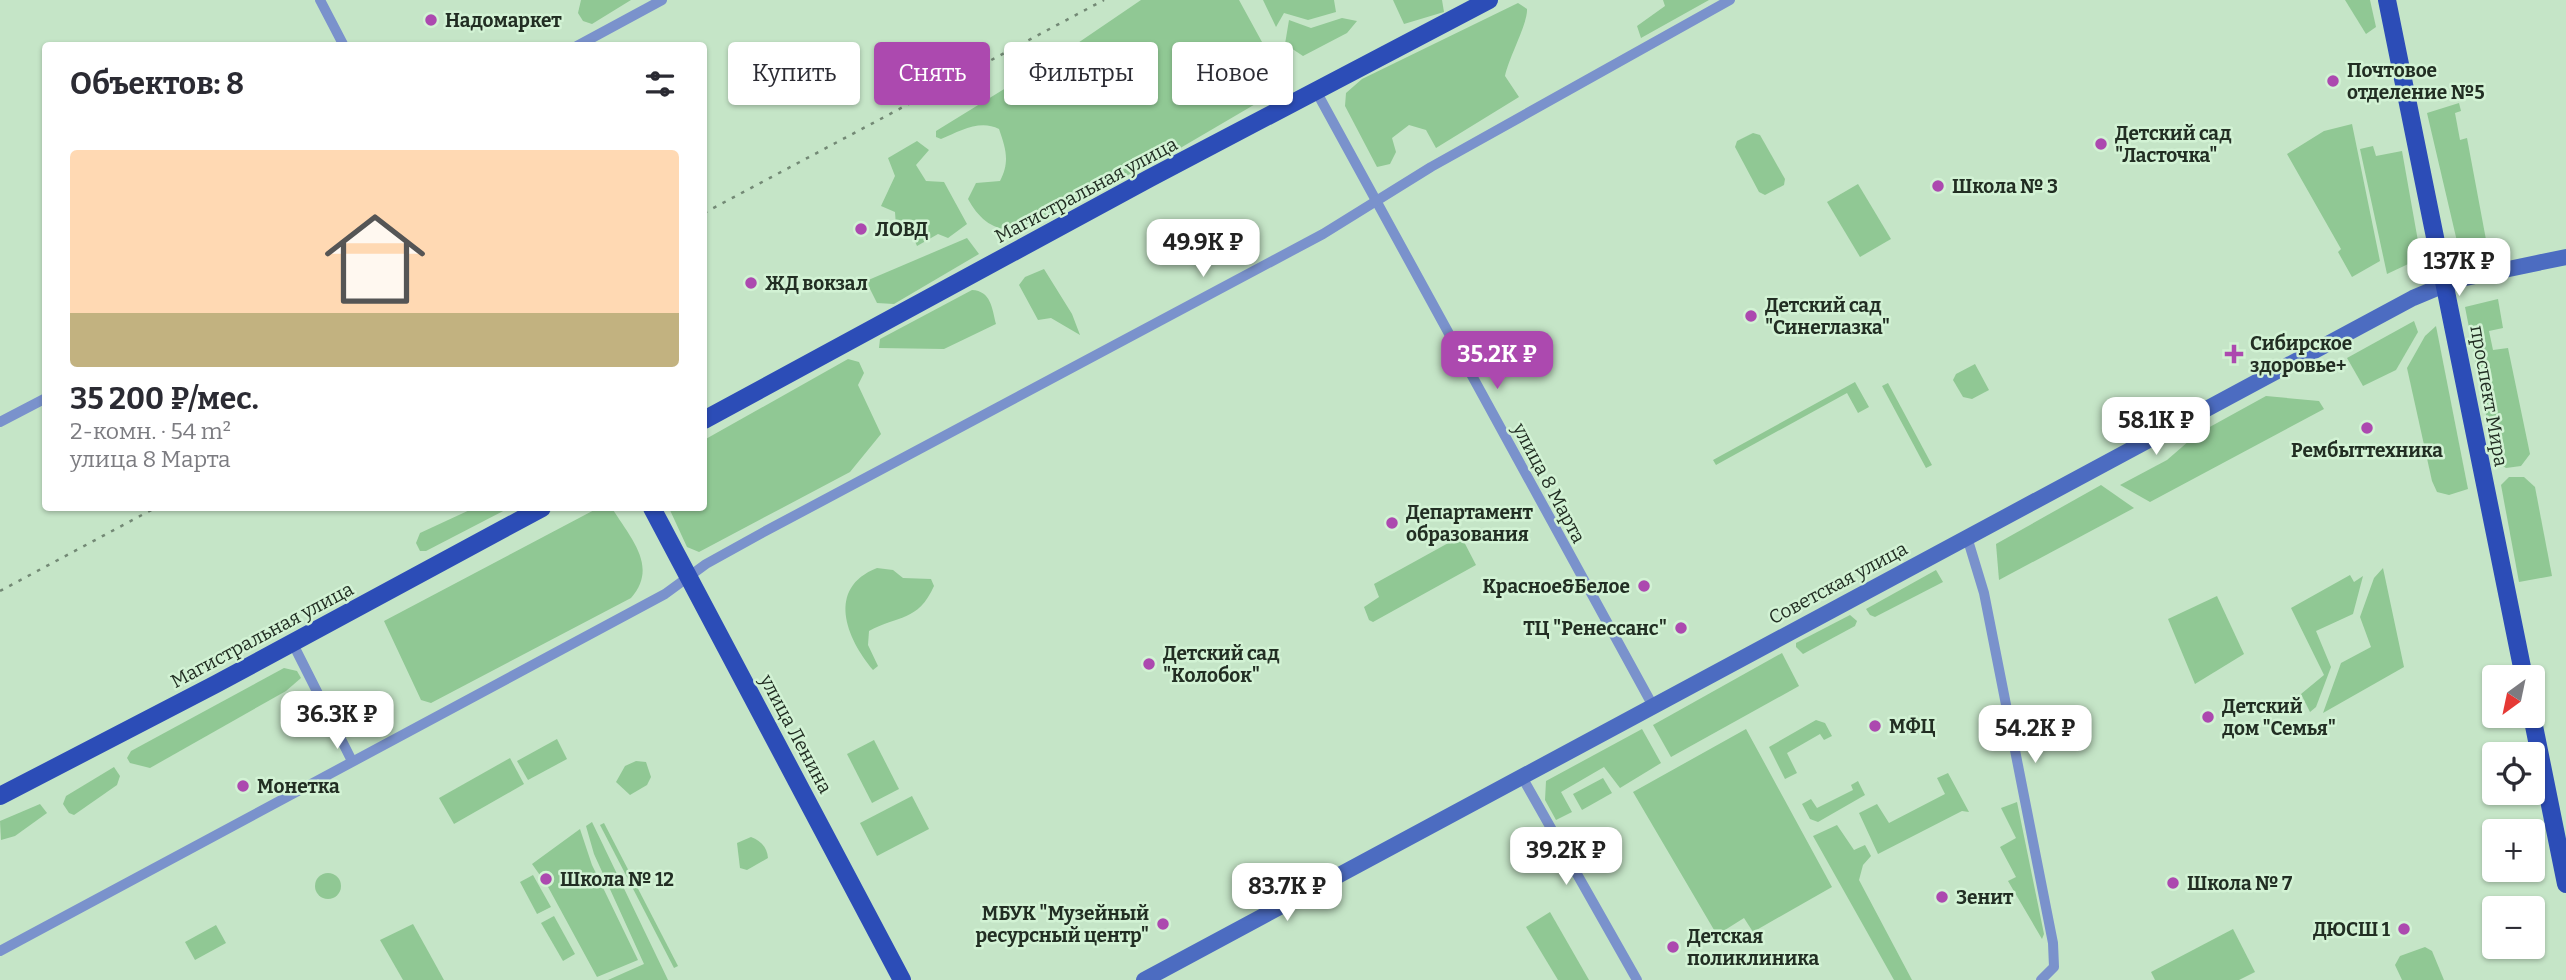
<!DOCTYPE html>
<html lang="ru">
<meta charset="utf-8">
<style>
:root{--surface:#fff;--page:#f2f2f3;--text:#2b2b33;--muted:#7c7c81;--accent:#ac49af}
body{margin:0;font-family:Bitter,serif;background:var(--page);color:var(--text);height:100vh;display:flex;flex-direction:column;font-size:26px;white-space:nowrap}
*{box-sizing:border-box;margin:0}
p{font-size:23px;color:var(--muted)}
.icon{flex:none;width:38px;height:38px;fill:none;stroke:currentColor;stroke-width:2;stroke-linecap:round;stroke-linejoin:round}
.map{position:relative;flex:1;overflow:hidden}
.details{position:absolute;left:42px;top:42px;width:665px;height:469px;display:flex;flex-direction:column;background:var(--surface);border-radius:7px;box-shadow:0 2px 5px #0004}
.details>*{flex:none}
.guide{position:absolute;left:728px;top:42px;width:665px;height:63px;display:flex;gap:14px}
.needle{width:46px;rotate:213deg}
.buttons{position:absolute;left:2482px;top:665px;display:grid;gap:14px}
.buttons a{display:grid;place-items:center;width:63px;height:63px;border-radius:7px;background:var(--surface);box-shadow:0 2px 5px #0004;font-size:35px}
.price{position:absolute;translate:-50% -60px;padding:0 16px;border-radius:14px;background:#fff;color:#222;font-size:23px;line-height:46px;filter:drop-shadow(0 2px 4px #0008)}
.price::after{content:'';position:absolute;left:50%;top:42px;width:21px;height:16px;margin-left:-10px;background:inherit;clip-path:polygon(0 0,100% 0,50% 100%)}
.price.current{background:var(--accent);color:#fff}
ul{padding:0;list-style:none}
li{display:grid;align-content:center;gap:14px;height:371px;padding:0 28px}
li span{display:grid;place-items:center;height:217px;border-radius:7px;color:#555}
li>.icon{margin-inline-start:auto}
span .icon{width:126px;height:126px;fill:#fffc;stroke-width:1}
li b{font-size:30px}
h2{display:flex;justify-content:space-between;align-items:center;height:84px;padding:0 28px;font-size:30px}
.pill{padding:0 24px;border-radius:7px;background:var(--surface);box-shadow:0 2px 5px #0004;font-size:24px;line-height:63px}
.pill.current{background:var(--accent);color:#fff}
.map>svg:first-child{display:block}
</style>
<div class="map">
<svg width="2566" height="980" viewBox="0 0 2566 980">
<rect width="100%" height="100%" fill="#c5e5c7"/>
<!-- green -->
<g fill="#90c894">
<polygon points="581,0 631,0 592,24 583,21 578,13"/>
<path d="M1141 0H1239L1280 75 1281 89 1165 157 1017 229C994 232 979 219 968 199L976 183 1000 181C1010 162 1006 149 999 129 980 119 960 131 941 139L936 137V131L1069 49Z"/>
<polygon points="1263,0 1334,0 1336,12 1308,20 1284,13 1276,27"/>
<polygon points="1393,0 1442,0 1444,12 1404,24"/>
<polygon points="1663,0 1709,0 1641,38 1637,26 1665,6"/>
<polygon points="2345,0 2370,0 2376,27 2366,34"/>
<path d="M1518 3 1527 9C1528 23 1509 57 1505 76L1519 97 1436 148 1426 130 1409 125 1392 138 1396 152 1390 164 1377 167 1345 106 1346 93 1362 79Z"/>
<polygon points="1342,18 1357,21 1347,33 1303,56 1285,44 1289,20 1311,28"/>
<polygon points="2459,103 2461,111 2455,113 2460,140 2467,138 2487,245 2459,250 2427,113"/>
<polygon points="2352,124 2380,261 2352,277 2338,252 2341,249 2287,154 2324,131"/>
<polygon points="1753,133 1760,135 1785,179 1784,185 1765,195 1759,192 1735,147 1737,141"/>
<polygon points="917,141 929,150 916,165 926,181 944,182 967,224 948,238 938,234 917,246 909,227 896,226 895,212 881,206 895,176 888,158"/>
<polygon points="2373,146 2376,156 2402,151 2421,258 2387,274 2360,149"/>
<polygon points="1858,184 1891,239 1860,257 1827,202"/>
<polygon points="967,238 979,254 894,304 877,303 866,281"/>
<polygon points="1044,269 1072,314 1080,335 1051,318 1038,320 1019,285 1025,277"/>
<path d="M972 290C991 291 992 308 996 324L944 349 879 348 880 339Z"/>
<polygon points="2498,299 2503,328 2489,331 2493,350 2508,348 2530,454 2521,466 2506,468 2495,461 2465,307"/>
<polygon points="2414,321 2418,332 2396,370 2363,386 2347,358"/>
<polygon points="2436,326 2468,489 2449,495 2437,492 2432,481 2407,368 2425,336"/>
<polygon points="848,359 859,362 864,373 858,385 881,434 850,472 699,552 687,547 669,508 704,508 704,440"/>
<polygon points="1975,364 1989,390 1972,399 1963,397 1953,380 1956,374"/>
<polygon points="1855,382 1869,407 1858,413 1847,393 1716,465 1713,460"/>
<polygon points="1888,383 1932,465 1926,468 1882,386"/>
<polygon points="2266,396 2319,401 2324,409 2150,502 2120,485 2167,460 2197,434"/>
<polygon points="2509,477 2524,477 2535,487 2552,576 2519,582 2501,485"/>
<polygon points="2101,485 2134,508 1999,580 1996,544"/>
<polygon points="474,508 509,508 426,551 420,551 416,543 420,533"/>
<path d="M598 508H612C630 538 659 566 631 598L431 703 421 700 384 621Z"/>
<polygon points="1461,536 1476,565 1373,622 1369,620 1364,607 1379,597 1374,584"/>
<path d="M877 568 893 570 903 578 931 579 934 586C918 622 898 615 869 631L868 645 878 666 873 670C846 638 826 588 877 568Z"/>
<polygon points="2383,568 2404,667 2323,713 2341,663 2371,647 2360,617 2374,578"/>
<polygon points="1936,570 1943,582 1875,617 1870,615 1866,609"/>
<polygon points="2350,575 2354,582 2363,576 2353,614 2316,631 2331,667 2316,707 2310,712 2301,694 2324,675 2291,608"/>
<polygon points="2217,596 2244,654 2195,684 2168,619"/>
<polygon points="1850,615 1857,621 1855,626 1803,654 1796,647 1796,643"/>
<polygon points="1782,653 1799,686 1671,757 1653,725"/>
<polygon points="284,668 297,671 301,678 286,691 150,768 130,763 127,758 131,751"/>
<polygon points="1816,720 1825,723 1832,736 1824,740 1820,734 1787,753 1797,773 1785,779 1769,747"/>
<polygon points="1642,729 1661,763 1620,788 1604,767 1561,792 1572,812 1556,820 1545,800 1546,781"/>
<polygon points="1746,729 1832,887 1753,932 1744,918 1717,935 1633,792"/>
<polygon points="557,739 567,759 528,780 517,761"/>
<polygon points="874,740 899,789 872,803 847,754"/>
<polygon points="510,758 524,784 454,824 439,798"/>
<polygon points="636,761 646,762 651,777 647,785 630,795 616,782 625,766"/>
<polygon points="114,767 120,776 117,785 74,815 69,813 63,804 66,796"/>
<polygon points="1948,773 1969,812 1962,811 1878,854 1859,813 1877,804 1889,823 1945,794 1937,778"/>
<polygon points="1603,778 1612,793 1582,810 1573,794"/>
<polygon points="1858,781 1865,795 1818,822 1810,819 1802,804 1811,799 1817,808 1853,790 1851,785"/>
<polygon points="912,796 929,829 877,856 860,823"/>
<polygon points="2017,802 2044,934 2042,939 2008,881 2016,877 2000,847 2016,838 2001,808"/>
<polygon points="40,804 47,813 15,836 1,840 0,821"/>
<polygon points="592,822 668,980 608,980 644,964 594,854 586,826"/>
<polygon points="604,823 678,966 674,968 600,825"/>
<polygon points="1837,825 1854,850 1865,845 1871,856 1863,865 1859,880 1912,980 1894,980 1813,836"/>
<polygon points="580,829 592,865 638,960 597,977 547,885 532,864"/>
<path d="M751 837C761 841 767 847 768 858L747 870 740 868 737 843Z"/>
<circle cx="328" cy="886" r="13"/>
<polygon points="533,875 551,907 537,914 520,882"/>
<polygon points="1550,912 1589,980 1558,980 1526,927"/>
<polygon points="554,916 575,954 563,961 541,923"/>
<polygon points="413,924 444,980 403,980 380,940"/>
<polygon points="216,925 226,943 195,960 185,942"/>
<polygon points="2233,929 2255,972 2239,980 2155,980 2151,972"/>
<polygon points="2425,947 2432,951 2444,980 2402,980 2395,965 2400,956"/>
</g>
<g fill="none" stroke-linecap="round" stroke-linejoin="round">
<!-- minor -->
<g stroke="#7a92cc" stroke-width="10">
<polyline points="320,0 344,46"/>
<polyline points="577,46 662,0"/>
<polyline points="1316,91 1653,706"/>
<polyline points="0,422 46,398"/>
<polyline points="1967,537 1984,593 2053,943 2054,967 2041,980"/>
<polyline points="292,642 352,761"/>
<polyline points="1522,777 1637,980"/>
<polyline points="0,951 665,594 706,564 762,533 1323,234 1431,167 1730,0"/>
</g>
<!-- secondary -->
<polyline stroke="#4c6cc1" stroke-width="16" points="1144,980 2413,298 2456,280 2566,257"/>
<!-- primary -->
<g stroke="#2c4db7" stroke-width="18">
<polyline points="2387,0 2524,677"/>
<polyline points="704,420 1150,178 1489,0"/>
<polyline points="652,508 902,980"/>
<polyline points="2532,716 2566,884"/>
<polyline points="0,796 216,684 542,508"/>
</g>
<!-- rail -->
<g stroke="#738975" stroke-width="2.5" stroke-dasharray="3.5 7" stroke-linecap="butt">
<polyline points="704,213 1104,0"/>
<polyline points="0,591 155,508"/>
</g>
</g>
<!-- markers -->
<g fill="#ac49af" stroke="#d2f2d4" stroke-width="2.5">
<circle cx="431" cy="20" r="7"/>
<circle cx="2333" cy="81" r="7"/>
<circle cx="2101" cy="144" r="7"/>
<circle cx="1938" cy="186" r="7"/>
<circle cx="861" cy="229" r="7"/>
<circle cx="751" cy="283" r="7"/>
<circle cx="1751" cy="316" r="7"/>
<path d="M2230.5 343.5h7v7h7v7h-7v7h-7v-7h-7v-7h7z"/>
<circle cx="2367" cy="428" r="7"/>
<circle cx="1392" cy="523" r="7"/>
<circle cx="1644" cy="586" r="7"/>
<circle cx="1681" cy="628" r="7"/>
<circle cx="1149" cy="664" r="7"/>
<circle cx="2208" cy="717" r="7"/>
<circle cx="1875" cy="726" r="7"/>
<circle cx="243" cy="786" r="7"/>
<circle cx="546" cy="879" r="7"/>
<circle cx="2173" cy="883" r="7"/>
<circle cx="1942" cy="897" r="7"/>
<circle cx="1163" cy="924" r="7"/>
<circle cx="2404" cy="929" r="7"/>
<circle cx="1673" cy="947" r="7"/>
</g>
<g text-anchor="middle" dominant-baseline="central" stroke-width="5" stroke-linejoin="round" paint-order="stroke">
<!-- poi labels -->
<g font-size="19" font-weight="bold" fill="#222e23" stroke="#d2f2d4" text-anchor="start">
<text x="445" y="20">Надомаркет</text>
<text x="2347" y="70">Почтовое<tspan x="2347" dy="22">отделение №5</tspan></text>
<text x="2115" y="133">Детский сад<tspan x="2115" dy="22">"Ласточка"</tspan></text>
<text x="1952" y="186">Школа № 3</text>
<text x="875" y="229">ЛОВД</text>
<text x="765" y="283">ЖД вокзал</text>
<text x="1765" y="305">Детский сад<tspan x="1765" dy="22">"Синеглазка"</tspan></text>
<text x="2250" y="343">Сибирское<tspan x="2250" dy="22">здоровье+</tspan></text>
<text x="2367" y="450" text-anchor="middle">Рембыттехника</text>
<text x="1406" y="512">Департамент<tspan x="1406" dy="22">образования</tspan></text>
<text x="1630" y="586" text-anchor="end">Красное&amp;Белое</text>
<text x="1667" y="628" text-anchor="end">ТЦ "Ренессанс"</text>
<text x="1163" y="653">Детский сад<tspan x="1163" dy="22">"Колобок"</tspan></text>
<text x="2222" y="706">Детский<tspan x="2222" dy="22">дом "Семья"</tspan></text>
<text x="1889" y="726">МФЦ</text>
<text x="257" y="786">Монетка</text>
<text x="560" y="879">Школа № 12</text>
<text x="2187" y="883">Школа № 7</text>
<text x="1956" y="897">Зенит</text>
<text x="1149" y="913" text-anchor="end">МБУК "Музейный<tspan x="1149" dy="22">ресурсный центр"</tspan></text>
<text x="2390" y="929" text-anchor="end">ДЮСШ 1</text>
<text x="1687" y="936">Детская<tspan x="1687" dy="22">поликлиника</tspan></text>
</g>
<!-- street labels -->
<g font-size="19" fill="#222e23" stroke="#d2f2d4">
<text transform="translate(1086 190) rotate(-28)">Магистральная улица</text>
<text transform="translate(2489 396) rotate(80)">проспект Мира</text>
<text transform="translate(1549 483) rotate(62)">улица 8 Марта</text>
<text transform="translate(1838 583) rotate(-28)">Советская улица</text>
<text transform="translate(262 635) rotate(-28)">Магистральная улица</text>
<text transform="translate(796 734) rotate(62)">улица Ленина</text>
</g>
</g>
</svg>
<div class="buttons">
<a><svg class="needle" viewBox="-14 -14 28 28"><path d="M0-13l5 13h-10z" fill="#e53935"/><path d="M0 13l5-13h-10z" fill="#7c7c81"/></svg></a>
<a><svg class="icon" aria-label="locate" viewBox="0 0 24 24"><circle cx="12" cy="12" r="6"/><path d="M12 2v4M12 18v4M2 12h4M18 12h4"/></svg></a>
<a>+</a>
<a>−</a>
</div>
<b class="price" style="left:1203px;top:279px">49.9K ₽</b>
<b class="price" style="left:2459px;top:298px">137K ₽</b>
<b class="price current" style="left:1497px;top:391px">35.2K ₽</b>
<b class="price" style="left:2156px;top:457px">58.1K ₽</b>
<b class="price" style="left:337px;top:751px">36.3K ₽</b>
<b class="price" style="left:2035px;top:765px">54.2K ₽</b>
<b class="price" style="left:1566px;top:887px">39.2K ₽</b>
<b class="price" style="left:1287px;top:923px">83.7K ₽</b>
<div class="guide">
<a class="pill">Купить</a>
<a class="pill current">Снять</a>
<a class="pill">Фильтры</a>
<a class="pill">Новое</a>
</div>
<section class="details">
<h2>Объектов: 8<svg class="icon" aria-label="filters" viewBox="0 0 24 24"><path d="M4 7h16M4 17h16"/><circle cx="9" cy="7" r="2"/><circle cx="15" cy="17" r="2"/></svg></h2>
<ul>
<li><span style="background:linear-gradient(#ffd9b3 75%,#c2b280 0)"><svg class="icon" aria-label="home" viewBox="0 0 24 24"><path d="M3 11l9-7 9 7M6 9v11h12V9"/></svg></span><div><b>35 200 ₽/мес.</b><p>2-комн. · 54 m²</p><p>улица 8 Марта</p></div></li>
</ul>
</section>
</div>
